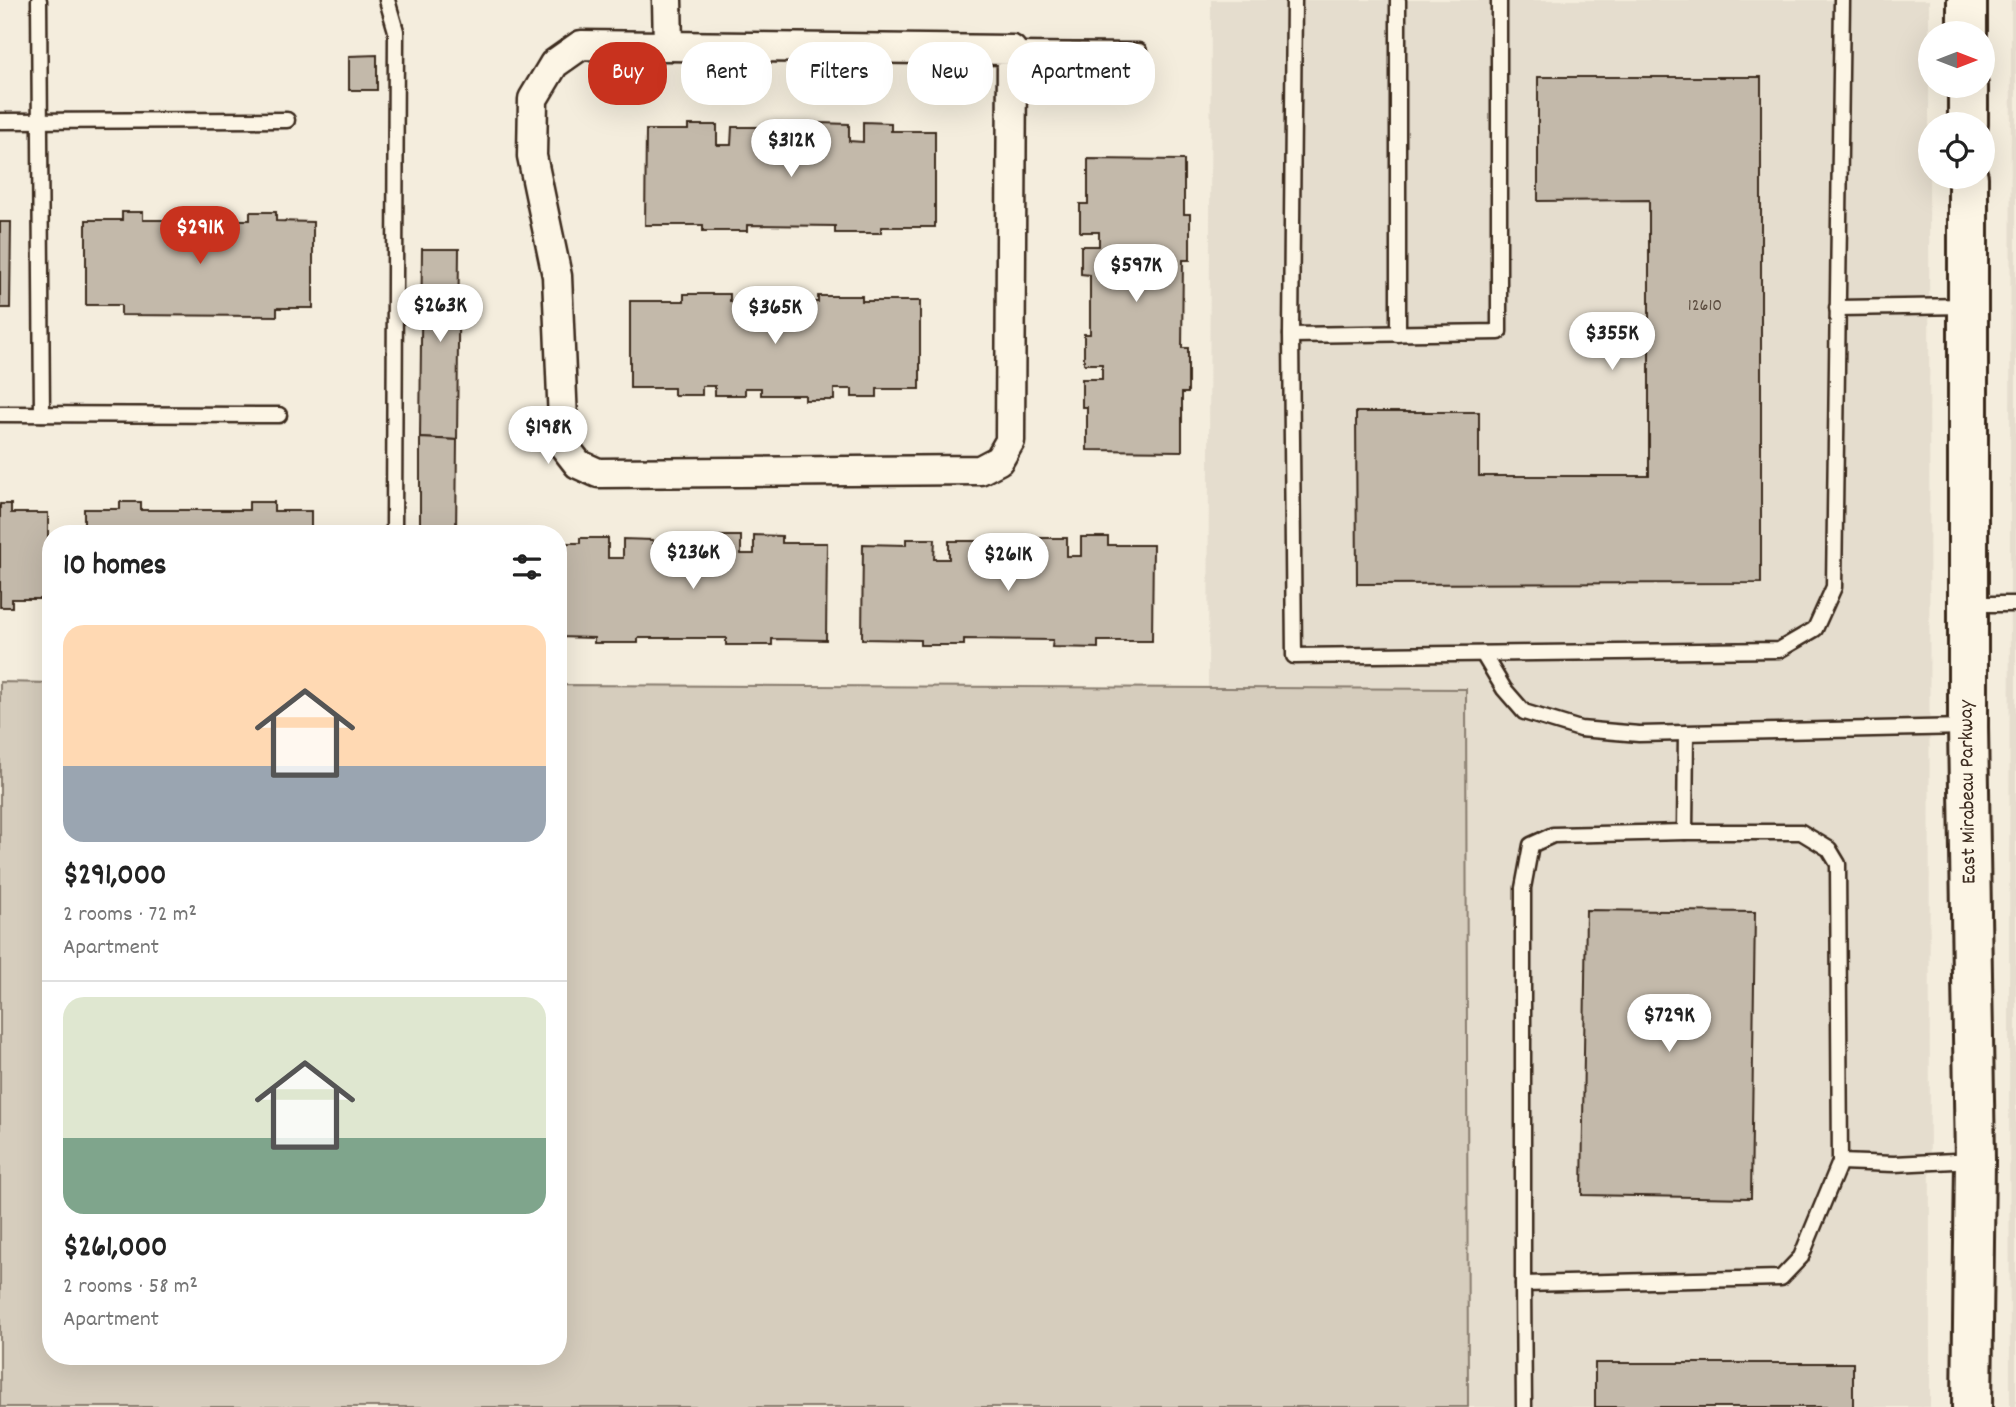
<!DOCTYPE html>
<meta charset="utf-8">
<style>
:root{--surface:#fff;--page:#f2f2f2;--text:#222;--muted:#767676;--line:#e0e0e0;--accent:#c8321e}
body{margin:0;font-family:Dekko,sans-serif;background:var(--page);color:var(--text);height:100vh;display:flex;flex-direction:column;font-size:26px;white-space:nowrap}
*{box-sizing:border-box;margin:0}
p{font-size:23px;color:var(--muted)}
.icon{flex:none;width:38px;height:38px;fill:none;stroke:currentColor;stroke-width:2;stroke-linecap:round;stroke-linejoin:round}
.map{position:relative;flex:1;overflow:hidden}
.sheet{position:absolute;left:42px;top:525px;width:525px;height:840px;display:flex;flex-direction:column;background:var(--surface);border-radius:28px;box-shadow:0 7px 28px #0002}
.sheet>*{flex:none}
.banner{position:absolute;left:588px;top:42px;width:665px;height:63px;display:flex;gap:14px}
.needle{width:46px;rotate:90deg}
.fabs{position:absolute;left:1918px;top:21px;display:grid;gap:14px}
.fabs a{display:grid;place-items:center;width:77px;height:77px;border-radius:50%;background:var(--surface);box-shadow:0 7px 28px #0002;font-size:35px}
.price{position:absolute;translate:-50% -60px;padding:0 16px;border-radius:24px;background:#fff;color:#222;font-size:23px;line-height:46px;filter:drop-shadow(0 2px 4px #0008)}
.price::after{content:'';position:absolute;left:50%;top:42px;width:21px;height:16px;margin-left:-10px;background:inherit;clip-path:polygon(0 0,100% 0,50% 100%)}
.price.current{background:var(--accent);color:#fff}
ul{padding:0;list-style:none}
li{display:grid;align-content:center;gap:14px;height:371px;padding:0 21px}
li+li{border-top:2px solid var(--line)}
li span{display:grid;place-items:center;height:217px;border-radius:21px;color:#555}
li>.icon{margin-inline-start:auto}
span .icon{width:126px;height:126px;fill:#fffc;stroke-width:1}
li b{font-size:30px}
h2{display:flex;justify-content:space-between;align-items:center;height:84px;padding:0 21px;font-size:30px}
.pill{padding:0 24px;border-radius:28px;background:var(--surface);box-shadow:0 7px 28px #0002;font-size:24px;line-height:63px}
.pill.current{background:var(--accent);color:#fff}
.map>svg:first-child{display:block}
</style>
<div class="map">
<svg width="2016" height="1407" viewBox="0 0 2016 1407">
<rect width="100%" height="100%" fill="#f4eddd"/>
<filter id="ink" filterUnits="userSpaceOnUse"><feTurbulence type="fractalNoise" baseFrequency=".0143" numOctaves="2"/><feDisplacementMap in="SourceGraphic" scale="14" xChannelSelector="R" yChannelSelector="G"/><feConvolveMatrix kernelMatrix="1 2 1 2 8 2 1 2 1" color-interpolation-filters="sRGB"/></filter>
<g filter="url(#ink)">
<!-- built -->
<g fill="#e5ddce">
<polygon points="1211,0 1929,0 1930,1407 1468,1407 1466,690 1208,688"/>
<polygon points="2011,0 2016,0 2016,1407 2010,1407 2009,1024"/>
</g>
<!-- green -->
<polygon fill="#d6cdbd" stroke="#887c6e" stroke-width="2" points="0,682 51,683 51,1356 558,1356 558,685 1466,689 1468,1407 0,1407"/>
<!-- building -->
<g fill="#c3b9aa" stroke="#3b2a1e" stroke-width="2">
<polygon points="377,55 377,90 349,90 349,56"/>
<polygon points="1538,77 1761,77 1761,583 1357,584 1356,412 1479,412 1479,476 1649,476 1649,200 1538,201"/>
<polygon points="863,122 891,123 891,131 935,131 935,227 881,227 881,233 835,233 835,226 747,225 747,231 703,231 703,225 645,225 646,130 688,130 688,125 717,125 717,145 731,145 732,127 762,127 761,132 820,133 820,123 849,124 849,141 863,142"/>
<polygon points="1088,159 1184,160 1184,214 1190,214 1190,260 1183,260 1182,348 1188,348 1188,393 1182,393 1182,451 1087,450 1087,407 1082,407 1082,379 1102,379 1102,364 1084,364 1084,334 1090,334 1090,275 1081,274 1081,246 1099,246 1099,232 1080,232 1080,204 1088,204"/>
<polygon points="122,212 143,212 143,220 250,220 250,212 276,212 276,221 313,222 313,308 277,308 277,316 121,315 121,305 86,305 86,220 122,220"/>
<polygon points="0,222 11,222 10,308 0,308"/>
<polygon points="422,249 459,249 457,440 420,438"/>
<polygon points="684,294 730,294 730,301 818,302 818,296 862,296 862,301 920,301 920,389 877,389 877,397 852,397 852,389 834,389 834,400 805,400 805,395 761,395 761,388 745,388 745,395 715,395 715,386 702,386 702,395 674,395 674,388 630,388 630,301 684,301"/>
<polygon points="420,438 457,440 456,534 420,534"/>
<polygon points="120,502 141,502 141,510 249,510 249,502 274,502 274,511 311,511 311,534 84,534 84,509 120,509"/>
<polygon points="0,504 11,504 11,513 48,513 48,599 12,599 12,607 0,607"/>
<polygon points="754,535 782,536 782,543 827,543 826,640 772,639 772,645 726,645 726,638 638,638 638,643 594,643 594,638 558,637 558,543 580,543 580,538 608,538 608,558 623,558 623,539 653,540 653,545 712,545 712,536 741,536 741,554 754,554"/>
<polygon points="1081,537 1108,537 1108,545 1153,545 1152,641 1098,641 1098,648 1052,647 1053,640 964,639 964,645 920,645 920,640 862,639 863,544 906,545 906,539 935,539 934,559 949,559 949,541 979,541 979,546 1038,547 1038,538 1067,538 1067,556 1081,556"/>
<polygon points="1586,910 1755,912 1751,1198 1582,1195"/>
<rect x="1595" y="1363" width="258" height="44"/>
</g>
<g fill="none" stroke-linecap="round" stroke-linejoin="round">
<!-- lane casing -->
<g stroke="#3b2a1e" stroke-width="19">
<g id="lane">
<polyline points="39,0 42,414"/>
<polyline points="387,0 396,31 394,534"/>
<polyline points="1294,0 1291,335 1294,656 1779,650 1815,629 1834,587 1842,0"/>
<polyline points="1398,0 1398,334"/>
<polyline points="1012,50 1139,51"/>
<polyline points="0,121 287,120"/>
<polyline points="1837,308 1968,306"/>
<polyline points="1291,335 1499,332 1499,0"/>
<polyline points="0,414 279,415"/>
<polyline points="1969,604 2016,604"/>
<polyline points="1483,654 1504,689 1524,712 1580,729 1639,734 1966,727"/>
<polyline points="1686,733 1685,832 1801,832 1829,849 1838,864 1840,1162 1894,1164 1975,1160"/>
<polyline points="1685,832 1553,835 1531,845 1523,888 1523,1284 1781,1278 1801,1257 1840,1162"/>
<polyline points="1523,1284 1524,1407"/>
</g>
</g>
<!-- street casing -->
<g stroke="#3b2a1e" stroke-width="33">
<g id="street">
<polyline points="667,0 668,45"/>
<polygon points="581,45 1012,50 1010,441 999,460 980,470 598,473 578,464 564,446 557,276 532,156 533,99 554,64"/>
</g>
</g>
<!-- secondary casing -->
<g stroke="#3b2a1e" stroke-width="44">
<g id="secondary">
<polyline points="1967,0 1967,33"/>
<polyline points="1968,86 1968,124"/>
<polyline points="1968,177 1968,727 1975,1160 1972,1407"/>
</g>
</g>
<!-- lane -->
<use href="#lane" stroke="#fcf5e5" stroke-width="14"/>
<!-- street -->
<use href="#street" stroke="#fcf5e5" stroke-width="28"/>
<!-- secondary -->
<use href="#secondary" stroke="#fcf5e5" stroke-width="38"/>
</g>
</g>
<g text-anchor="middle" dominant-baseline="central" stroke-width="5" stroke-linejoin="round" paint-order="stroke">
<!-- number labels -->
<g font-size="18" fill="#5d4e41">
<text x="1705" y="306">12610</text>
</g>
<!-- street labels -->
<g font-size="21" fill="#3b2a1e" stroke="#fcf5e5">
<text transform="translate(1969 792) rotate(-91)">East Mirabeau Parkway</text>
</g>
</g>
</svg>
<div class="fabs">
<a><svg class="needle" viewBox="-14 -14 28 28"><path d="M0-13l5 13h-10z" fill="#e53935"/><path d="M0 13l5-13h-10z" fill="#767676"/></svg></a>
<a><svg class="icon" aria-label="locate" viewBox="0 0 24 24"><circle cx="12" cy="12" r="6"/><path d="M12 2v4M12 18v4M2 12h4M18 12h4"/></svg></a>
</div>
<b class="price" style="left:791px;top:179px">$312K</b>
<b class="price current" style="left:200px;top:266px">$291K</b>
<b class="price" style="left:1136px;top:304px">$597K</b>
<b class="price" style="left:440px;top:344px">$263K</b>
<b class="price" style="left:775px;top:346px">$365K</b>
<b class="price" style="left:1612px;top:372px">$355K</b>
<b class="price" style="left:548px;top:466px">$198K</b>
<b class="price" style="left:693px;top:591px">$236K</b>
<b class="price" style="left:1008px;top:593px">$261K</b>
<b class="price" style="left:1669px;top:1054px">$729K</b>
<div class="banner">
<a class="pill current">Buy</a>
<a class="pill">Rent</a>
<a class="pill">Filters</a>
<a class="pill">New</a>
<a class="pill">Apartment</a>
</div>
<section class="sheet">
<h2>10 homes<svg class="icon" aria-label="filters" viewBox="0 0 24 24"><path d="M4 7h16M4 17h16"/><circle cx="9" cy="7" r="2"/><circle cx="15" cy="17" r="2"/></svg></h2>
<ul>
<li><span style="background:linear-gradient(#ffd9b3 65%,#9aa5b1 0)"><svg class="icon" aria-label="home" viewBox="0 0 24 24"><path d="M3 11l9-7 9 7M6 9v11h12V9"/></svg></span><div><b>$291,000</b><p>2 rooms · 72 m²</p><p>Apartment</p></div></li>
<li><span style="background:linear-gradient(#dfe7d0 65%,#7fa58c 0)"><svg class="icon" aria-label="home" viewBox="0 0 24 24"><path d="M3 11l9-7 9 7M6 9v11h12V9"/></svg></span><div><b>$261,000</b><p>2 rooms · 58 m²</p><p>Apartment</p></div></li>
</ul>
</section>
</div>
